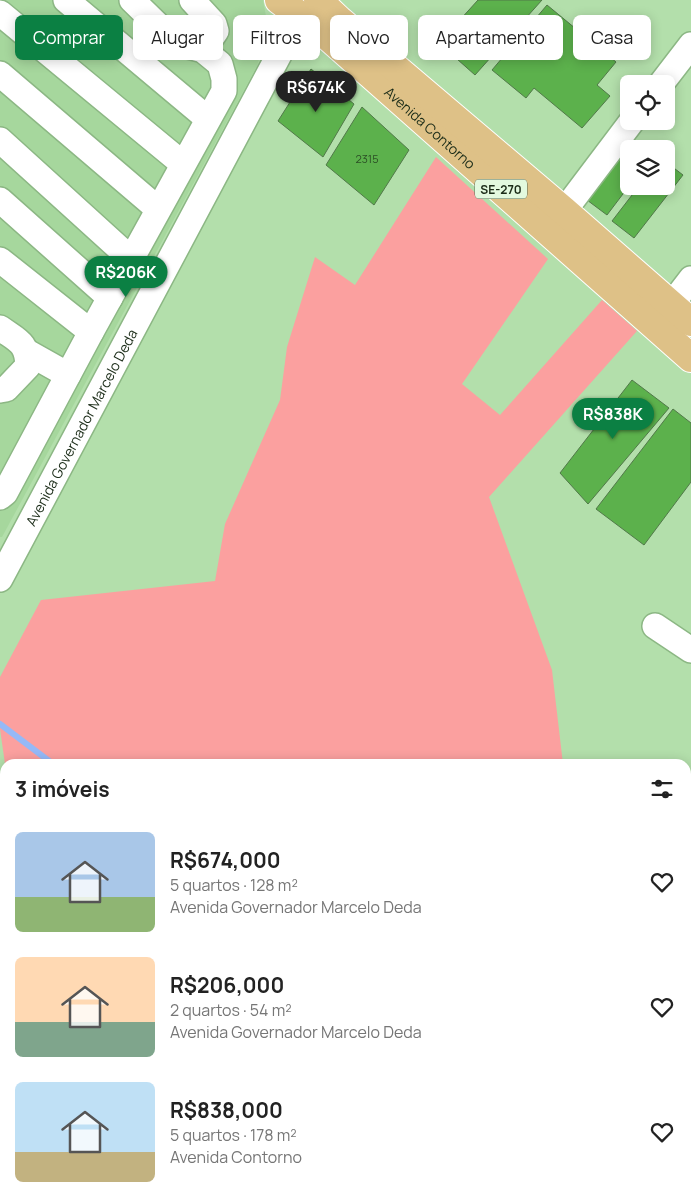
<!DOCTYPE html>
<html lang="pt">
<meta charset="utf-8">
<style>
:root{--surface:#fff;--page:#f6f6f6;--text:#222;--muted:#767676;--accent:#0b8043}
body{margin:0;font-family:Manrope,sans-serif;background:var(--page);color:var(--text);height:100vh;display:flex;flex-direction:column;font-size:19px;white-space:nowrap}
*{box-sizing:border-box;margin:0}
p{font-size:16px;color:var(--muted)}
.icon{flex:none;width:28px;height:28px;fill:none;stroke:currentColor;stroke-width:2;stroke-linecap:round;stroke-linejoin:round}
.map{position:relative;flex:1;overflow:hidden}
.sheet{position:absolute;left:0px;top:759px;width:691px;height:446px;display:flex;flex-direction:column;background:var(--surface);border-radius:15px 15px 0 0;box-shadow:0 2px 12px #0003}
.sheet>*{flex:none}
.hud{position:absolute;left:15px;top:15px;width:661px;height:45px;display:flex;gap:10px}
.buttons{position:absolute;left:620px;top:75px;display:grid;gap:10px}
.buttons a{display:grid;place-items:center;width:55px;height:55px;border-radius:8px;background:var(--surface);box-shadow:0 2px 12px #0003;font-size:25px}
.price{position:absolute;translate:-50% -42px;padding:0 11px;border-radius:18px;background:var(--accent);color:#fff;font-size:16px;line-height:32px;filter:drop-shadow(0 1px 2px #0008)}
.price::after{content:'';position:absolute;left:50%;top:30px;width:15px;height:11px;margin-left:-8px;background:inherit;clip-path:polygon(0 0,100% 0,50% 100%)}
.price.active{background:#222;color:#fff}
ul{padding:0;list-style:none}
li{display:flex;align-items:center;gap:15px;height:125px;padding:0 15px}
li span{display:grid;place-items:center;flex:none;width:140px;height:100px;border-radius:8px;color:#555}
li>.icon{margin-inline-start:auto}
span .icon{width:60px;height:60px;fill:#fffc;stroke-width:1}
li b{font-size:21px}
h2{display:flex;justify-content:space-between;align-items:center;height:60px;padding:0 15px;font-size:21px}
.pill{padding:0 18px;border-radius:8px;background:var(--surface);box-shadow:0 2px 12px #0003;font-size:18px;line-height:45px}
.pill.active{background:var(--accent);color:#fff}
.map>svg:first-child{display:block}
</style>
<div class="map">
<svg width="691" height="1204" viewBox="0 0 691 1204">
<rect width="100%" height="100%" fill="#b3dfab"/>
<!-- built -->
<polygon fill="#a6d79d" points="0,0 263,0 266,16 266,37 257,66 2,537 0,537"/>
<!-- green -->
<g fill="#fba09f">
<polygon points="436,157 548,259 462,384 500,415 602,300 637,331 489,497 552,670 563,764 5,764 0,729 0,677 41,600 215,581 225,524 280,400 287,347 315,257 355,285"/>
<polygon points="101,1200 527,1200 529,1204 101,1204"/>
</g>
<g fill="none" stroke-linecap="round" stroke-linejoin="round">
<!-- stream -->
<g stroke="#95b9f7" stroke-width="6">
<polyline points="0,724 53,764"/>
<polyline points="286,1204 286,1200"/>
</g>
</g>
<!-- building -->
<g fill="#5cb14c" stroke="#517949">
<polygon points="478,0 542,0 475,75 439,43"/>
<polygon points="547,5 616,62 597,85 610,96 582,128 534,88 526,98 492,70"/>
<polygon points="311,69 354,104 323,157 278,121"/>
<polygon points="362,107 409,150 374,205 326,165"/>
<polygon points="632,140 643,149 629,149 629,186 607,215 587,200"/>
<polygon points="666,162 683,175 634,238 612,221 639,186 666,186"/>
<polygon points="632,380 669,408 588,504 560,473"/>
<polygon points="673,409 691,423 691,482 644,545 596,509"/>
</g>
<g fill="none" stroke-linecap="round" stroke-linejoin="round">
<!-- minor casing -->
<g stroke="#8cb784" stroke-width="28">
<g id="minor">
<polyline points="66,0 208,119"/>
<polyline points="192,0 214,24 216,31 203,50"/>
<polyline points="0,13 183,164"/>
<polyline points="0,74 158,209"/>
<polyline points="661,84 691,45"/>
<polyline points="0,140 131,259"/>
<polyline points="0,200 110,298"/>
<polyline points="564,211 632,121"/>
<polyline points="0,260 91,332"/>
<polyline points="671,305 691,279"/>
<path d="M0 328C18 341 27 342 28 366L6 389 0 390"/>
<polyline points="27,352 68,375"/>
<polyline points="0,497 5,493 91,332 224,91 224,79 220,64 203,50 176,43 132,0"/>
<path id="s1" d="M0 579 289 36 293 11"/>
<polyline points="655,626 691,650"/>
<polyline points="686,902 691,896"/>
<polyline points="686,928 691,947"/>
<polyline points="667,1200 668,1204"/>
</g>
</g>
<!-- major casing -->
<g stroke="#fff" stroke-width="30">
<g id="major">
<path id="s2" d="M279 0 325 34 691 358"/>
<polyline points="318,0 339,20 564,211 691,322"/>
</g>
</g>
<!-- minor -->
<use href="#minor" stroke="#fff" stroke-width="25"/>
<!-- major -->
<use href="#major" stroke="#dec187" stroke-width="28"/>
</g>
<g text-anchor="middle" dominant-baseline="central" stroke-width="4.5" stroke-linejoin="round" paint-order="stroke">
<!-- number labels -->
<g font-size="11" fill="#2b4d25">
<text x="367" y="158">2315</text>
</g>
<!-- shield labels -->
<rect fill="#e3f9df" stroke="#576a54" stroke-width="1" x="475" y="179.5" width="52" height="19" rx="4"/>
<g font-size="12" font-weight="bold" fill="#1b2c18">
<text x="501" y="189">SE-270</text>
</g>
<!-- street labels -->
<g font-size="14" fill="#1b2c18" stroke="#e3f9df">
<text stroke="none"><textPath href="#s2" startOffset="198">Avenida Contorno</textPath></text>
<text stroke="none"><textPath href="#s1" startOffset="172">Avenida Governador Marcelo Deda</textPath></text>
</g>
</g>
</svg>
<div class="buttons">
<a><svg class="icon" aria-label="locate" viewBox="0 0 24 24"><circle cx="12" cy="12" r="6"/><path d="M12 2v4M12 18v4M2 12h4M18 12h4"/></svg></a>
<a><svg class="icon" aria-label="layers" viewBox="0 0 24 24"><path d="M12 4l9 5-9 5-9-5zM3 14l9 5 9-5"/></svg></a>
</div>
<b class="price active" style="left:316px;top:113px">R$674K</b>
<b class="price" style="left:126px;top:298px">R$206K</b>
<b class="price" style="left:613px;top:440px">R$838K</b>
<div class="hud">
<a class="pill active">Comprar</a>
<a class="pill">Alugar</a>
<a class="pill">Filtros</a>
<a class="pill">Novo</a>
<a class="pill">Apartamento</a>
<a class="pill">Casa</a>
</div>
<section class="sheet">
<h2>3 imóveis<svg class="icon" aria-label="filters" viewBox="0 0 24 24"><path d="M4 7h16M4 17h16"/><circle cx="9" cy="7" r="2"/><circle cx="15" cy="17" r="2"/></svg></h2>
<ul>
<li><span style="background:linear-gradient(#a9c7e8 65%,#8fb573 0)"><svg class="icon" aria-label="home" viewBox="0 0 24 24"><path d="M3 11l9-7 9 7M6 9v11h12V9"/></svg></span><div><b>R$674,000</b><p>5 quartos · 128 m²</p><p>Avenida Governador Marcelo Deda</p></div><svg class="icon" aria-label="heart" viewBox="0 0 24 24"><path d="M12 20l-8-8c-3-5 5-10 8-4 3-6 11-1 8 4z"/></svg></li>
<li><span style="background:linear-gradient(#ffd9b3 65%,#7fa58c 0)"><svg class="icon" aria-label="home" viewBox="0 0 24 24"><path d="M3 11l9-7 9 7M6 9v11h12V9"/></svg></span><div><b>R$206,000</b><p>2 quartos · 54 m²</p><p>Avenida Governador Marcelo Deda</p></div><svg class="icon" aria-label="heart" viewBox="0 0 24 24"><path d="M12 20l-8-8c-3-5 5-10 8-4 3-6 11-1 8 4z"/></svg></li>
<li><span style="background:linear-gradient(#bfe0f5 70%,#c2b280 0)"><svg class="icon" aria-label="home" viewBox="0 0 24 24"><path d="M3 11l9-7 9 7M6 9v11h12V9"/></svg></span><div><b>R$838,000</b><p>5 quartos · 178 m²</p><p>Avenida Contorno</p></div><svg class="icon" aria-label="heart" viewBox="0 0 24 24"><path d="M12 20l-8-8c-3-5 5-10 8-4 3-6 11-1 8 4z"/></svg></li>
</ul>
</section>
</div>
